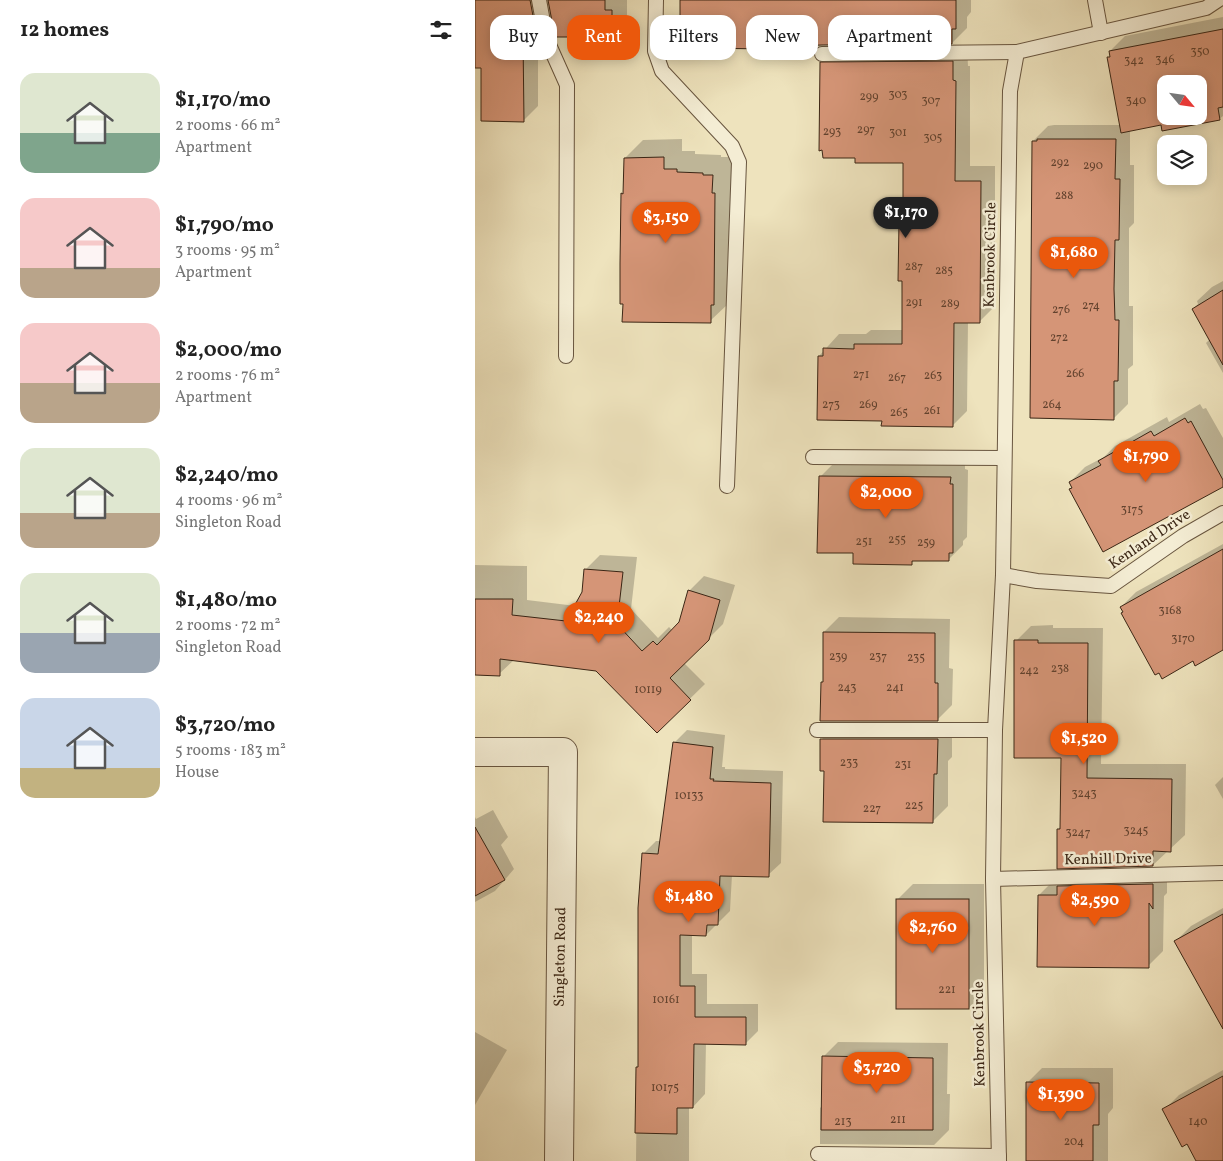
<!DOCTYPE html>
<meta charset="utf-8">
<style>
:root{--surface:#fff;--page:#f2f2f2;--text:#222;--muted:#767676;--accent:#ea580c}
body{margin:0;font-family:Vollkorn,serif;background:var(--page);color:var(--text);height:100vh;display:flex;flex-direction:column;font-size:19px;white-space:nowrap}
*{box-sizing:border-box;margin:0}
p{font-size:16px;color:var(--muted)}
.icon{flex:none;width:28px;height:28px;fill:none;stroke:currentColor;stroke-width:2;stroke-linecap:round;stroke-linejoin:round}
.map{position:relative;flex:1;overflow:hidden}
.sheet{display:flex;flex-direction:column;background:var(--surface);width:475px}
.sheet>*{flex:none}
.top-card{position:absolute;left:15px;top:15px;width:475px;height:45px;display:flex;gap:10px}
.needle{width:32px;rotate:119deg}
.tools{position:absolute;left:682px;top:75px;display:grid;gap:10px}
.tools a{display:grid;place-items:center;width:50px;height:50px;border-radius:10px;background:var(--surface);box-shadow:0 2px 12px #0003;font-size:25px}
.price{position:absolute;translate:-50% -42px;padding:0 11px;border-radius:18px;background:var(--accent);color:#fff;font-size:16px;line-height:32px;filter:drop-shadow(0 1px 2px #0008)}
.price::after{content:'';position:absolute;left:50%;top:30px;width:15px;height:11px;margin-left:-8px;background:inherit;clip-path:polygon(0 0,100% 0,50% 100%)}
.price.current{background:#222;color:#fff}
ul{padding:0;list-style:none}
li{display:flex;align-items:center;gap:15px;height:125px;padding:0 20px}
li span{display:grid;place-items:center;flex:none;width:140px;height:100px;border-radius:15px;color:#555}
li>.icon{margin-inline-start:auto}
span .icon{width:60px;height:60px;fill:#fffc;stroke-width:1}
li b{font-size:21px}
h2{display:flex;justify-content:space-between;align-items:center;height:60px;padding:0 20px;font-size:21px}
.tag{padding:0 18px;border-radius:15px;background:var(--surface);box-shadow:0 2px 12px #0003;font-size:18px;line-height:45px}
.tag.current{background:var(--accent);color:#fff}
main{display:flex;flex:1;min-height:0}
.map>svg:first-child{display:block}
</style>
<main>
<section class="sheet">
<h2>12 homes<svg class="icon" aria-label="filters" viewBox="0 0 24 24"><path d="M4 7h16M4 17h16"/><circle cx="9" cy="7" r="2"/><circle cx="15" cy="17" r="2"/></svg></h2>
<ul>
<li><span style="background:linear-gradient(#dfe7d0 60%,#7fa58c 0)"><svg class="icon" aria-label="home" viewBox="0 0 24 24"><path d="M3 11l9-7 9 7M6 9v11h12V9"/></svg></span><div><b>$1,170/mo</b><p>2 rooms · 66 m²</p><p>Apartment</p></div></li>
<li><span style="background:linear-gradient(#f6c9c9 70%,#b9a48a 0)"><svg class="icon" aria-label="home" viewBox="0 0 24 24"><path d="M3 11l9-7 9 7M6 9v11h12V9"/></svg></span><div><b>$1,790/mo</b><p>3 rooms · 95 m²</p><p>Apartment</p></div></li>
<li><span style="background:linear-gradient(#f6c9c9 60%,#b9a48a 0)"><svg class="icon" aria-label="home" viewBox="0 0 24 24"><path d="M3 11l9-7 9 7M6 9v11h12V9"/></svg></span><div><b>$2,000/mo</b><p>2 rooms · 76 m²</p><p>Apartment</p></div></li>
<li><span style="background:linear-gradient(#dfe7d0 65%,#b9a48a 0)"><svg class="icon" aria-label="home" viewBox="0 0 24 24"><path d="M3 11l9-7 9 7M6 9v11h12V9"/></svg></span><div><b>$2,240/mo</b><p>4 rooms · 96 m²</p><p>Singleton Road</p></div></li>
<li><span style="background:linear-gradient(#dfe7d0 60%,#9aa5b1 0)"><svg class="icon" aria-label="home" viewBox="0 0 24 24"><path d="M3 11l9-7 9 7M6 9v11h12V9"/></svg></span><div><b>$1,480/mo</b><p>2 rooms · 72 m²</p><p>Singleton Road</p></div></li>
<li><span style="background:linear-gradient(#c9d6e8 70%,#c2b280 0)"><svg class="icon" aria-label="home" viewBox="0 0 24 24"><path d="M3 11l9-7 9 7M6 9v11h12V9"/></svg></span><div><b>$3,720/mo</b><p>5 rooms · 183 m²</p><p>House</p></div></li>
</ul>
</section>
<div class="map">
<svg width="748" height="1161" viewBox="0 0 748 1161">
<rect width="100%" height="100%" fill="#eee3bd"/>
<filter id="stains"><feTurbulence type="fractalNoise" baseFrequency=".004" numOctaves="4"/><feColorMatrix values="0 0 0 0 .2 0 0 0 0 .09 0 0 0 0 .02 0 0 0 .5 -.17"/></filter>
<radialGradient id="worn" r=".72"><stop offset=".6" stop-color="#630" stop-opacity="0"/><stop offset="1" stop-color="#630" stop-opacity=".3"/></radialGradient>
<!-- shadow -->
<g fill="#0003" fill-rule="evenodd">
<polygon points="0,0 152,0 152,21 137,36 78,20 63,35 63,106 48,121 7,66 0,66"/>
<polygon points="207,0 496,0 496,12 492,17 492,28 477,43 294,46 292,48"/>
<path d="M748 17V116L744 119 687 124 655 130V165H659V223L654 228V306H658V365L653 369V404L638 419 558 141 573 126 579 125H646L633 58 636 55 635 51 650 36ZM691 84H724V116H691Z"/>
<polygon points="492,47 493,66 495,66 495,166 520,166 520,306 505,321 493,321 492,411 477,426 408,420 344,356 364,334 391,334 396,330 428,330 425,222 429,218 429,162 346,63 361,48"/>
<polygon points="207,139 207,151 220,151 220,154 246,155 246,157 256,157 256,175 258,175 254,303 235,321 147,194 150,192 150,158 168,140"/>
<polygon points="748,281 748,373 731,343 735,339 718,309 723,304 722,301 737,287"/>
<polygon points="725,404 728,409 731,408 748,438 748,486 598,487 595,482 610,467 629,457 640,446 692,417 694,422"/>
<polygon points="360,462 490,462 490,469 493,470 492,537 488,541 488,545 473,560 440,560 436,563 379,552 345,477"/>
<polygon points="748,544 748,649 718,659 649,612 646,607 661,592"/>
<polygon points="125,555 162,557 156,609 183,638 194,627 198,631 206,623 214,591 229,576 260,585 248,624 209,663 230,684 182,731 122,669 39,660 24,674 0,674 0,565 52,566 52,600 101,606 108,592 110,570"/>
<polygon points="364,617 475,619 474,668 478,669 477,705 462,720 347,683 349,680 349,632"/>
<polygon points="578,625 578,628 628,628 626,764 711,764 710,835 678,865 583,830 586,826 587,757 541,641 556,626"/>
<polygon points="362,724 477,724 477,757 473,761 473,806 458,821 347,739"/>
<polygon points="212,730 250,735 247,767 250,767 250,769 308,771 306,863 293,875 257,875 255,911 231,935 217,934 217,974 232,974 232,1004 283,1004 283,1031 271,1043 231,1043 230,1094 218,1107 214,1107 214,1161 217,1161 161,1161 162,1068 164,1065 168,854 181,841 186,841 199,743"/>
<polygon points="748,777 748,799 740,785"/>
<polygon points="18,810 33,837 26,845 39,869 20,891 0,902 0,817 1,819"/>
<polygon points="692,869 692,893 689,896 688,951 673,966 564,895 579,880"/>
<polygon points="438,884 509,884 509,993 494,1008 423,899"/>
<polygon points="748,908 748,996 701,941 716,926"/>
<polygon points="0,1032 32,1050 0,1105"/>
<polygon points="363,1042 473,1043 472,1094 475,1094 474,1130 459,1145 345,1144 345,1108 348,1105 348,1057"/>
<polygon points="567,1068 638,1068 638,1108 633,1114 633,1161 552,1161 552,1083"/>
<polygon points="748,1070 748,1161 723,1161 712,1142 689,1110 704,1095"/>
</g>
<!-- building -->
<g fill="#d59577" stroke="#3b2615" fill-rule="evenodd">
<polygon points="0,0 55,0 62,37 48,37 49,122 6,121 6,68 0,68"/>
<polygon points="73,0 130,0 130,10 137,10 137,37 80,37"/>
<polygon points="205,0 481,0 481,29 477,29 477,44 347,45 292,47 293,49 222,48 221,47 213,47 213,38 205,38"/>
<path d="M748 29V107L743 108 745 120 687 131 686 125 646 133 632 57H635L634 51ZM691 84H724V116H691Z"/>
<polygon points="478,61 478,80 481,81 480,181 506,181 505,323 479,323 478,427 406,426 407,421 342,420 343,356 348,356 348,348 379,349 379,344 427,344 427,281 423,281 424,222 428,222 428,163 380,163 380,158 348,158 347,150 344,151 345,62"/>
<polygon points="562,139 641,139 640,179 645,179 644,240 640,240 639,289 640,320 644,320 643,381 639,381 639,420 555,418 557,141 562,141"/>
<polygon points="189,157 189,169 202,169 202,172 228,173 228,175 238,175 237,193 240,193 239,305 236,305 236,323 147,322 148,304 145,304 145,264 146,193 148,194 149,158"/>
<polygon points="748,290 748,365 717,309"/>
<polygon points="710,418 713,423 716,421 748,480 748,487 628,552 594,489 597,488 594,482 626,465 623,461 676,431 679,436"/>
<polygon points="344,476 476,477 475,484 478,484 478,553 474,553 474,561 437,561 437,565 378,564 378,553 342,553"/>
<polygon points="748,549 748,650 720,666 718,661 687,679 684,673 680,675 646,613 648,612 645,607"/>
<polygon points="109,569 148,572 142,624 167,651 178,641 182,645 204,622 213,590 245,600 234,640 195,678 216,700 182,733 121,671 25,659 25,676 0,675 0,599 38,599 37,615 91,621 107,592"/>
<polygon points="348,632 460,633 460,683 463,683 463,721 345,721 346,682 348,682"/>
<polygon points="539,640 563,640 563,643 613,643 612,778 697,779 696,852 678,851 678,866 582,869 582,829 585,829 586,758 539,758"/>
<polygon points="345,739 463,739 462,774 459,774 458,823 348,822 349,771 345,771"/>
<polygon points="198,742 238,747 235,779 239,779 238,781 296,783 294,877 245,876 243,925 232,925 231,936 205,935 205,986 220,986 220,1017 271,1017 271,1045 219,1044 218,1108 202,1108 202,1134 160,1133 161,1067 163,1067 163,908 167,853 183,854"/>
<polygon points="0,827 30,880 0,896"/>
<polygon points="678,884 678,909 674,903 674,968 562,967 563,895 582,895 582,886"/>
<rect x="421" y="899" width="73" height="110"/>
<polygon points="748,914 748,1029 699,941"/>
<polygon points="347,1056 458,1058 458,1130 346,1130"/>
<polygon points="748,1076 748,1161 721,1161 712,1144 707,1147 687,1109"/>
<polygon points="551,1082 624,1083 624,1125 618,1125 618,1161 551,1161"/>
</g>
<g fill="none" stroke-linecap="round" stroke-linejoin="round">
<!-- service casing -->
<g stroke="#68553f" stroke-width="16">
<g id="service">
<polyline points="64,0 71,38 92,85 91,356"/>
<polyline points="181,0 180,51 187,71 257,146 264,162 252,486"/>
<polyline points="620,0 626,33"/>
<polyline points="347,54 542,52"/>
<polyline points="338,457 528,458"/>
<polyline points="528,575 562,581 636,586 708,536 748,513"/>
<polyline points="342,730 520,730"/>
<polyline points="518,879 748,873"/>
<polyline points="343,1154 524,1156"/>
<polyline points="524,1161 518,879 520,730 528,575 535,91 542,52 731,8 743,0"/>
</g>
</g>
<!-- minor casing -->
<g stroke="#68553f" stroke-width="30">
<polyline id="minor" points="0,752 88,752 84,1161"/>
</g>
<!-- service -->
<use href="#service" stroke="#f4edd4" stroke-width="14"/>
<!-- minor -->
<use href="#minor" stroke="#f4edd4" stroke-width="28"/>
</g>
<g text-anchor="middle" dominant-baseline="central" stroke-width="5" stroke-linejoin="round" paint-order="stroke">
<!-- number labels -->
<g font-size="12" fill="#62422e">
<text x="725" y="52">350</text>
<text x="690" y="60">346</text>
<text x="659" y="61">342</text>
<text x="423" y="95">303</text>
<text x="394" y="97">299</text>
<text x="456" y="101">307</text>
<text x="661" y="101">340</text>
<text x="391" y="130">297</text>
<text x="357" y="132">293</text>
<text x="423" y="133">301</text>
<text x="458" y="138">305</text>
<text x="585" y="163">292</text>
<text x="618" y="166">290</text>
<text x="589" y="196">288</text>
<text x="439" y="267">287</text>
<text x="469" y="271">285</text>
<text x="439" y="303">291</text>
<text x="475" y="304">289</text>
<text x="616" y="306">274</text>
<text x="586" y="310">276</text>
<text x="584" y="338">272</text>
<text x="600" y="374">266</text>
<text x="386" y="375">271</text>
<text x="458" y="376">263</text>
<text x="422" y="378">267</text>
<text x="356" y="405">273</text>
<text x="393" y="405">269</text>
<text x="577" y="405">264</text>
<text x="457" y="411">261</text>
<text x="424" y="413">265</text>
<text x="657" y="510">3175</text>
<text x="422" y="540">255</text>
<text x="389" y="542">251</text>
<text x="451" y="543">259</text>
<text x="695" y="611">3168</text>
<text x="708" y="639">3170</text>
<text x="363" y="657">239</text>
<text x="403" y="657">237</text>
<text x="441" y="658">235</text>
<text x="585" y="669">238</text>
<text x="554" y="671">242</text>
<text x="372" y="688">243</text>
<text x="420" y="688">241</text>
<text x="173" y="690">10119</text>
<text x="374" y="763">233</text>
<text x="428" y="765">231</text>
<text x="609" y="794">3243</text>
<text x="214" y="796">10133</text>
<text x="439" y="806">225</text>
<text x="397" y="809">227</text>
<text x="661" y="831">3245</text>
<text x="603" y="833">3247</text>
<text x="472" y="990">221</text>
<text x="191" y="1000">10161</text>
<text x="190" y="1088">10175</text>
<text x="423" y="1120">211</text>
<text x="368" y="1122">213</text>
<text x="723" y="1122">140</text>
<text x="599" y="1142">204</text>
</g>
<!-- street labels -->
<g font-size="15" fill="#3b2615" stroke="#f4edd4">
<text transform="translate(516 255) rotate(-89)">Kenbrook Circle</text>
<text transform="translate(675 540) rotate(-34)">Kenland Drive</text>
<text transform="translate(633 860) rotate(-1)">Kenhill Drive</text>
<text transform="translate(86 957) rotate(-89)">Singleton Road</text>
<text transform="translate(505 1034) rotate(-91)">Kenbrook Circle</text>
</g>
</g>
<rect width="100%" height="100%" filter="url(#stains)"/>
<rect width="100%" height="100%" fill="url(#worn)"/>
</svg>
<div class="tools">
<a><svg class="needle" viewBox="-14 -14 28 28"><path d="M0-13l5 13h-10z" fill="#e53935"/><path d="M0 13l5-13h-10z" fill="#767676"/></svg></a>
<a><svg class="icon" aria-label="layers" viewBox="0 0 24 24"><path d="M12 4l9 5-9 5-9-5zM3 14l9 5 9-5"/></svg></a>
</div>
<b class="price current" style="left:431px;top:239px">$1,170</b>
<b class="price" style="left:191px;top:244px">$3,150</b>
<b class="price" style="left:599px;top:279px">$1,680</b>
<b class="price" style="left:671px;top:483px">$1,790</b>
<b class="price" style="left:411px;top:519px">$2,000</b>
<b class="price" style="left:124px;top:644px">$2,240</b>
<b class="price" style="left:609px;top:765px">$1,520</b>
<b class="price" style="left:214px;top:923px">$1,480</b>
<b class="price" style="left:620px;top:927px">$2,590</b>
<b class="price" style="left:458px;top:954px">$2,760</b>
<b class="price" style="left:402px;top:1094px">$3,720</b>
<b class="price" style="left:586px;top:1121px">$1,390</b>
<div class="top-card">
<a class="tag">Buy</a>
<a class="tag current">Rent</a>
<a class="tag">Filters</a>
<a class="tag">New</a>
<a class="tag">Apartment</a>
</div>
</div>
</main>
